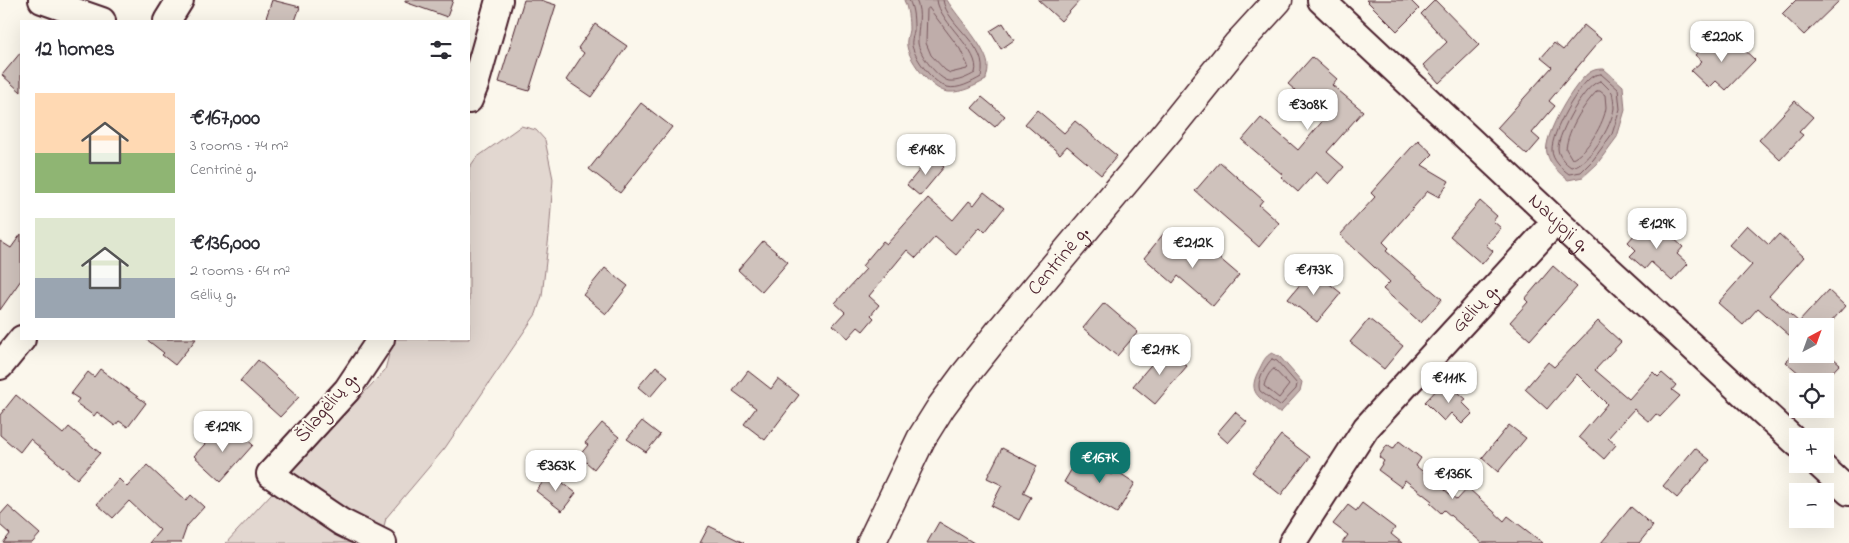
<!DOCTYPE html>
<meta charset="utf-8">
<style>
:root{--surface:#fff;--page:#f2f2f3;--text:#2b2b33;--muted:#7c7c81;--accent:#0f766e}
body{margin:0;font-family:"Indie Flower",sans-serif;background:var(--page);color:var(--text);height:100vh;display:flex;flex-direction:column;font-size:19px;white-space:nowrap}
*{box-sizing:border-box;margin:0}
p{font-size:16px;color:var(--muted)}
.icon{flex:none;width:28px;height:28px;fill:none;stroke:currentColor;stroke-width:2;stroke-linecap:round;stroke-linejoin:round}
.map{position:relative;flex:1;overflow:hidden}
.details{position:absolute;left:20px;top:20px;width:450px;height:320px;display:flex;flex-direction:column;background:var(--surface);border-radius:0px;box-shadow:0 5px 20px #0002}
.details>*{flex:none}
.needle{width:32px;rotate:41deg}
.controls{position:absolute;left:1789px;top:318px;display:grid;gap:10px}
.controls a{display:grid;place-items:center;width:45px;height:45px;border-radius:0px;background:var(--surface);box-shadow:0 5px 20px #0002;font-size:25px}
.price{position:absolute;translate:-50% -42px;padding:0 11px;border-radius:10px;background:#fff;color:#222;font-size:16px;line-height:32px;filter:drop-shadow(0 1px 2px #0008)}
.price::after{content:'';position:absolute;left:50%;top:30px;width:15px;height:11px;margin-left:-8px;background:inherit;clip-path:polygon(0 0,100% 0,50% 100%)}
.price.on{background:var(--accent);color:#fff}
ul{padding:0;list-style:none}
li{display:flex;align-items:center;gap:15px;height:125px;padding:0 15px}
li span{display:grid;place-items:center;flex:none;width:140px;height:100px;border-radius:0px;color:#555}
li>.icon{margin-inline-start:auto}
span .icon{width:60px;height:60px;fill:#fffc;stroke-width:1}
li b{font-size:21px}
h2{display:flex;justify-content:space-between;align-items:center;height:60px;padding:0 15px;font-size:21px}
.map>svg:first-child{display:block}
</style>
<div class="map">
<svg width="1849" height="543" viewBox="0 0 1849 543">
<rect width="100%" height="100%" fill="#fbf7ec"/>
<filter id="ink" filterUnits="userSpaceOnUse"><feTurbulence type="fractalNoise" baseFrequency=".02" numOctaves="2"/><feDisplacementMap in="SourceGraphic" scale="10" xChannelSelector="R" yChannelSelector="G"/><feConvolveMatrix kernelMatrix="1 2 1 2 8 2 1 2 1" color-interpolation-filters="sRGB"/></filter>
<g filter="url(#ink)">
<!-- green -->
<polygon fill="#e2d7d0" stroke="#967b7e" points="521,126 536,130 545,140 553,179 549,235 542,296 536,314 445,448 386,518 380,543 226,543 385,370 393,339 469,339 469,168 476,158"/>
<!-- water -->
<g fill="#bfadaa" stroke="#907477">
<path d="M904 0H947C957 17 989 50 988 68 988 72 986 77 986 80 974 86 962 93 949 92 933 92 909 61 907 46 906 41 908 35 909 30 909 20 908 9 904 0Z"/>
<path d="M1604 69 1623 86 1625 110 1617 137 1597 164 1583 177 1568 180C1559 173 1550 165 1547 153 1542 137 1577 77 1592 71 1596 69 1600 69 1604 69Z"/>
<path d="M1272 353 1280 357 1302 382 1300 391 1281 412H1277C1258 396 1246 393 1260 368 1263 362 1265 356 1272 353Z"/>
</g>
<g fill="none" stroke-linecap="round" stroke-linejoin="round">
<!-- shore -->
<g stroke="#79585e" stroke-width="1">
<path d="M909 0C914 9 914 21 914 31 913 36 911 41 912 46 916 60 933 83 947 87 958 90 972 82 981 77 990 45 947 27 943 0"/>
<path d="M916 0C923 14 917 28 918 43 919 54 938 79 949 81 958 82 968 77 975 73 982 51 939 23 937 0"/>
<polygon points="929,8 960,49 968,66 967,69 950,73 945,70 931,55 926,43 927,10"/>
<path d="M1601 74 1618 89 1620 109 1612 134 1593 160 1581 172 1569 174C1562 169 1552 160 1552 150 1551 133 1579 84 1593 76 1594 75 1600 74 1601 74Z"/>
<path d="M1601 81 1612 92C1613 98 1614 103 1614 108 1612 126 1589 165 1571 167 1565 163 1558 156 1558 148 1558 134 1586 81 1601 81Z"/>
<path d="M1597 91H1600L1605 95C1605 99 1606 103 1606 107 1605 122 1586 154 1572 159L1566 149C1568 129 1583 106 1597 91Z"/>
<path d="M1272 359 1277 361 1297 384 1296 389 1280 406 1260 391C1256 381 1265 366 1272 359Z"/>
<path d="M1274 369 1289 385 1279 398 1264 386C1265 381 1269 371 1274 369Z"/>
</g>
</g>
<!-- building -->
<g fill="#cfc2bc" stroke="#4a1f2b">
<polygon points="272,0 300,7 295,21 265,21"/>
<polygon points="405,0 453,0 447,17 405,2"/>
<polygon points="524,0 540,0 556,5 529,91 499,82"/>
<polygon points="1038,0 1080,0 1061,21"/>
<polygon points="1366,0 1410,0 1419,9 1397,31"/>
<polygon points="1435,0 1479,45 1439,83 1423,65 1447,42 1421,14"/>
<polygon points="1796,0 1840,0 1804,35 1782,14"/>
<polygon points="1003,23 1014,40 1001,49 990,31"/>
<polygon points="595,24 627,46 591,97 566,80 584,53 578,48"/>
<polygon points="1584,25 1601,39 1549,101 1555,106 1532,133 1540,140 1527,155 1497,128 1552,67 1541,58 1554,43 1563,50"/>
<polygon points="1712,37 1724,49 1733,39 1755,60 1726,90 1716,81 1709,88 1691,71 1702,61 1695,55"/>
<polygon points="21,52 21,92 2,75"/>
<polygon points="1312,57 1337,79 1332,85 1363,111 1327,152 1344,167 1329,184 1316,172 1298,192 1281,177 1283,175 1242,140 1261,118 1298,150 1326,117 1288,84"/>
<polygon points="982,97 1005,116 995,127 972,108"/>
<polygon points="1795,101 1813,117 1799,132 1803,135 1780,160 1759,140"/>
<polygon points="641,103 672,127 620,193 589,169"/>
<polygon points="1037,110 1064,133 1075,121 1117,156 1101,175 1067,146 1060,154 1025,124"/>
<polygon points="1418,140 1433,154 1422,165 1449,181 1439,197 1428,191 1383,242 1389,248 1386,251 1442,299 1421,323 1383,289 1390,282 1340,235 1375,197 1371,193"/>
<polygon points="931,156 944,167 920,196 907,185"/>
<polygon points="1220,162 1263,200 1259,205 1279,223 1259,247 1195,191"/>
<polygon points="984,192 1004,208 985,232 980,227 956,255 935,237 916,258 907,250 869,296 879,305 871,315 874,318 863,331 858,327 848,338 833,325 845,312 835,303 866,269 862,266 883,241 887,244 928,198 953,220 969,201 974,205"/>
<polygon points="1480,201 1497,216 1493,221 1501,228 1486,245 1493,251 1482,264 1450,236"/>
<polygon points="1650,217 1683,247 1677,254 1688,264 1672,281 1651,262 1645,269 1630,256 1636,250 1628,242"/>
<polygon points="1747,225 1769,245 1779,234 1804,257 1769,296 1799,322 1828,290 1845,306 1825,329 1825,326 1798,326 1798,343 1758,308 1743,325 1718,303 1752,265 1729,245"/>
<polygon points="1164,233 1193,258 1204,245 1239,275 1213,306 1178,276 1173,283 1144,258"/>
<polygon points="21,234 21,280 0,310 0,241 11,248"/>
<polygon points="763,241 788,262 762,292 738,270"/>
<polygon points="1553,266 1577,287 1530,340 1510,322 1528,302 1525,299"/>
<polygon points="605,268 628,286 606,314 583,295"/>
<polygon points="1312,270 1341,293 1317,322 1288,299"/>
<polygon points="1104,303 1138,332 1117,356 1083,328"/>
<polygon points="1369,319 1403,346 1384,369 1350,342"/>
<polygon points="1598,321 1621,342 1595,370 1629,399 1653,372 1658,377 1662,373 1676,385 1672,390 1680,396 1660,417 1656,414 1649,422 1634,409 1608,438 1616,445 1604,459 1579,437 1607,404 1577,374 1547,409 1525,389 1548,362 1554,367"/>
<polygon points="146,339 196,339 175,365 162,355 164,353"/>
<polygon points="1165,348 1187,366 1155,404 1133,386"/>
<polygon points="1798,349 1798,354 1825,354 1825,351 1840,364 1824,381 1808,381 1786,362"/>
<polygon points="258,360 299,397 280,417 240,381"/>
<polygon points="656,366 668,376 650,397 638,387"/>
<polygon points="100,369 146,403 128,427 119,421 115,426 97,412 94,416 76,403 79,399 71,394 88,372 94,377"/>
<polygon points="748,371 771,389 778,379 799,395 765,440 744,424 756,408 733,391"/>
<polygon points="1445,381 1466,399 1462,402 1473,413 1462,424 1451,413 1444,421 1425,402"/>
<polygon points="16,395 63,434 69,427 100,453 77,479 30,439 20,452 0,435 0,415"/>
<polygon points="1235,412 1247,422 1228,443 1217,433"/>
<polygon points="642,421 660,435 646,452 627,439"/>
<polygon points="602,423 619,437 594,469 579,456 588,445 585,443"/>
<polygon points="1509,425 1526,438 1498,472 1482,458"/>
<polygon points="234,428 253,445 221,481 194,456 214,434 221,441"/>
<polygon points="1281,435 1310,457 1281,495 1252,472"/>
<polygon points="1399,441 1421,458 1416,466 1457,500 1468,488 1504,521 1508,516 1543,543 1482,543 1444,510 1441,513 1430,503 1432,501 1405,480 1401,487 1378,470 1384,461 1379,457 1387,445 1393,449"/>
<polygon points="1002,448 1037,466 1023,493 1031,497 1019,520 991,506 1002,485 987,478"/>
<polygon points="1695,448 1710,460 1677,498 1663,486"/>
<polygon points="1080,455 1112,475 1115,470 1135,483 1117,513 1064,482"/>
<polygon points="147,465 186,501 191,495 204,507 187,526 181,543 149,543 160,530 129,501 113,518 97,504 119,479 127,487"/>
<polygon points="550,473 576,493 562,511 536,491"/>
<polygon points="1362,503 1395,528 1391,534 1402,543 1342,543 1348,535 1333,524 1348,505 1356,511"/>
<polygon points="8,506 40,534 32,543 3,543 10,534 0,525 0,515"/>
<polygon points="1631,507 1653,526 1639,543 1601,543"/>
<polygon points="939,522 974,543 927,543"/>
<polygon points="709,526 744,543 700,543"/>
</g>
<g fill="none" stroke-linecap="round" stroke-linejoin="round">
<!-- minor casing -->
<g stroke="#4a1f2b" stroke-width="30">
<g id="minor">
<polyline points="42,0 102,21"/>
<path id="s1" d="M1321 0 1556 221 1798 444"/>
<polyline points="167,21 180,0"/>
<polyline points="469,100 475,85 499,0"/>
<polyline points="381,339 347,390 270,474 341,522 383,543"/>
<polyline points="0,366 22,339"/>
<polyline points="1819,464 1849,492"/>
<path id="s2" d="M1292 543 1366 428 1556 221"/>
</g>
</g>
<!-- major casing -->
<g stroke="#4a1f2b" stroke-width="31">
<g id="major">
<path id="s3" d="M871 543 921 439 941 407 964 376 1000 331 1167 132 1237 45 1278 0"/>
</g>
</g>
<!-- minor -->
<use href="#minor" stroke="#fbf7ec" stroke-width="26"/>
<!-- major -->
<use href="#major" stroke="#fbf7ec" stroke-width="28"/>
</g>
</g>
<g text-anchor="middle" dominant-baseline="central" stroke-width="4.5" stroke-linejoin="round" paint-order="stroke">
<!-- street labels -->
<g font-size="20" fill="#4a1f2b" stroke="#fbf7ec">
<text stroke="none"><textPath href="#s1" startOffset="326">Naujoji g.</textPath></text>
<text stroke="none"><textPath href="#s3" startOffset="341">Centrinė g.</textPath></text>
<text stroke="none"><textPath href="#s2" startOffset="299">Gėlių g.</textPath></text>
<text transform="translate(327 408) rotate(-50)">Šilagėlių g.</text>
</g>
</g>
</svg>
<div class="controls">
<a><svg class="needle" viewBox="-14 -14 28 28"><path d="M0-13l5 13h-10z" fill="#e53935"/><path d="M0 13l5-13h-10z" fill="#7c7c81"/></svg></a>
<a><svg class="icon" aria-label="locate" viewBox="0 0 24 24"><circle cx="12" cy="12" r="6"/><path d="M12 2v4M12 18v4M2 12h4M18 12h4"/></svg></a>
<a>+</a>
<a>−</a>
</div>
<b class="price" style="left:1722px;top:63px">€220K</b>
<b class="price" style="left:1308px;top:131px">€308K</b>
<b class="price" style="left:926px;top:176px">€148K</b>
<b class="price" style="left:1657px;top:250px">€129K</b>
<b class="price" style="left:1193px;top:269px">€212K</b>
<b class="price" style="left:1314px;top:296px">€173K</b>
<b class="price" style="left:1160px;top:376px">€217K</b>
<b class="price" style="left:1449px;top:404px">€111K</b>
<b class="price" style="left:223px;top:453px">€129K</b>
<b class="price on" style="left:1100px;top:484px">€167K</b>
<b class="price" style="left:556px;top:492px">€363K</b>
<b class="price" style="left:1453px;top:500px">€136K</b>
<section class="details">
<h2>12 homes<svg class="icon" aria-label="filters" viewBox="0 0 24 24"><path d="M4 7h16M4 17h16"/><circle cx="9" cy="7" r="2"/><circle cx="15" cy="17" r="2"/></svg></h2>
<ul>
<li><span style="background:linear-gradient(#ffd9b3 60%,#8fb573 0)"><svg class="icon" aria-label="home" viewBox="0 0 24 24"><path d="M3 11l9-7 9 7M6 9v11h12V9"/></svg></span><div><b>€167,000</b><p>3 rooms · 74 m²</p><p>Centrinė g.</p></div></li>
<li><span style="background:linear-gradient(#dfe7d0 60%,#9aa5b1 0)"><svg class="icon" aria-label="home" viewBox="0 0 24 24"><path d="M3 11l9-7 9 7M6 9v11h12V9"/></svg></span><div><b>€136,000</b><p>2 rooms · 64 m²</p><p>Gėlių g.</p></div></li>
</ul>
</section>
</div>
